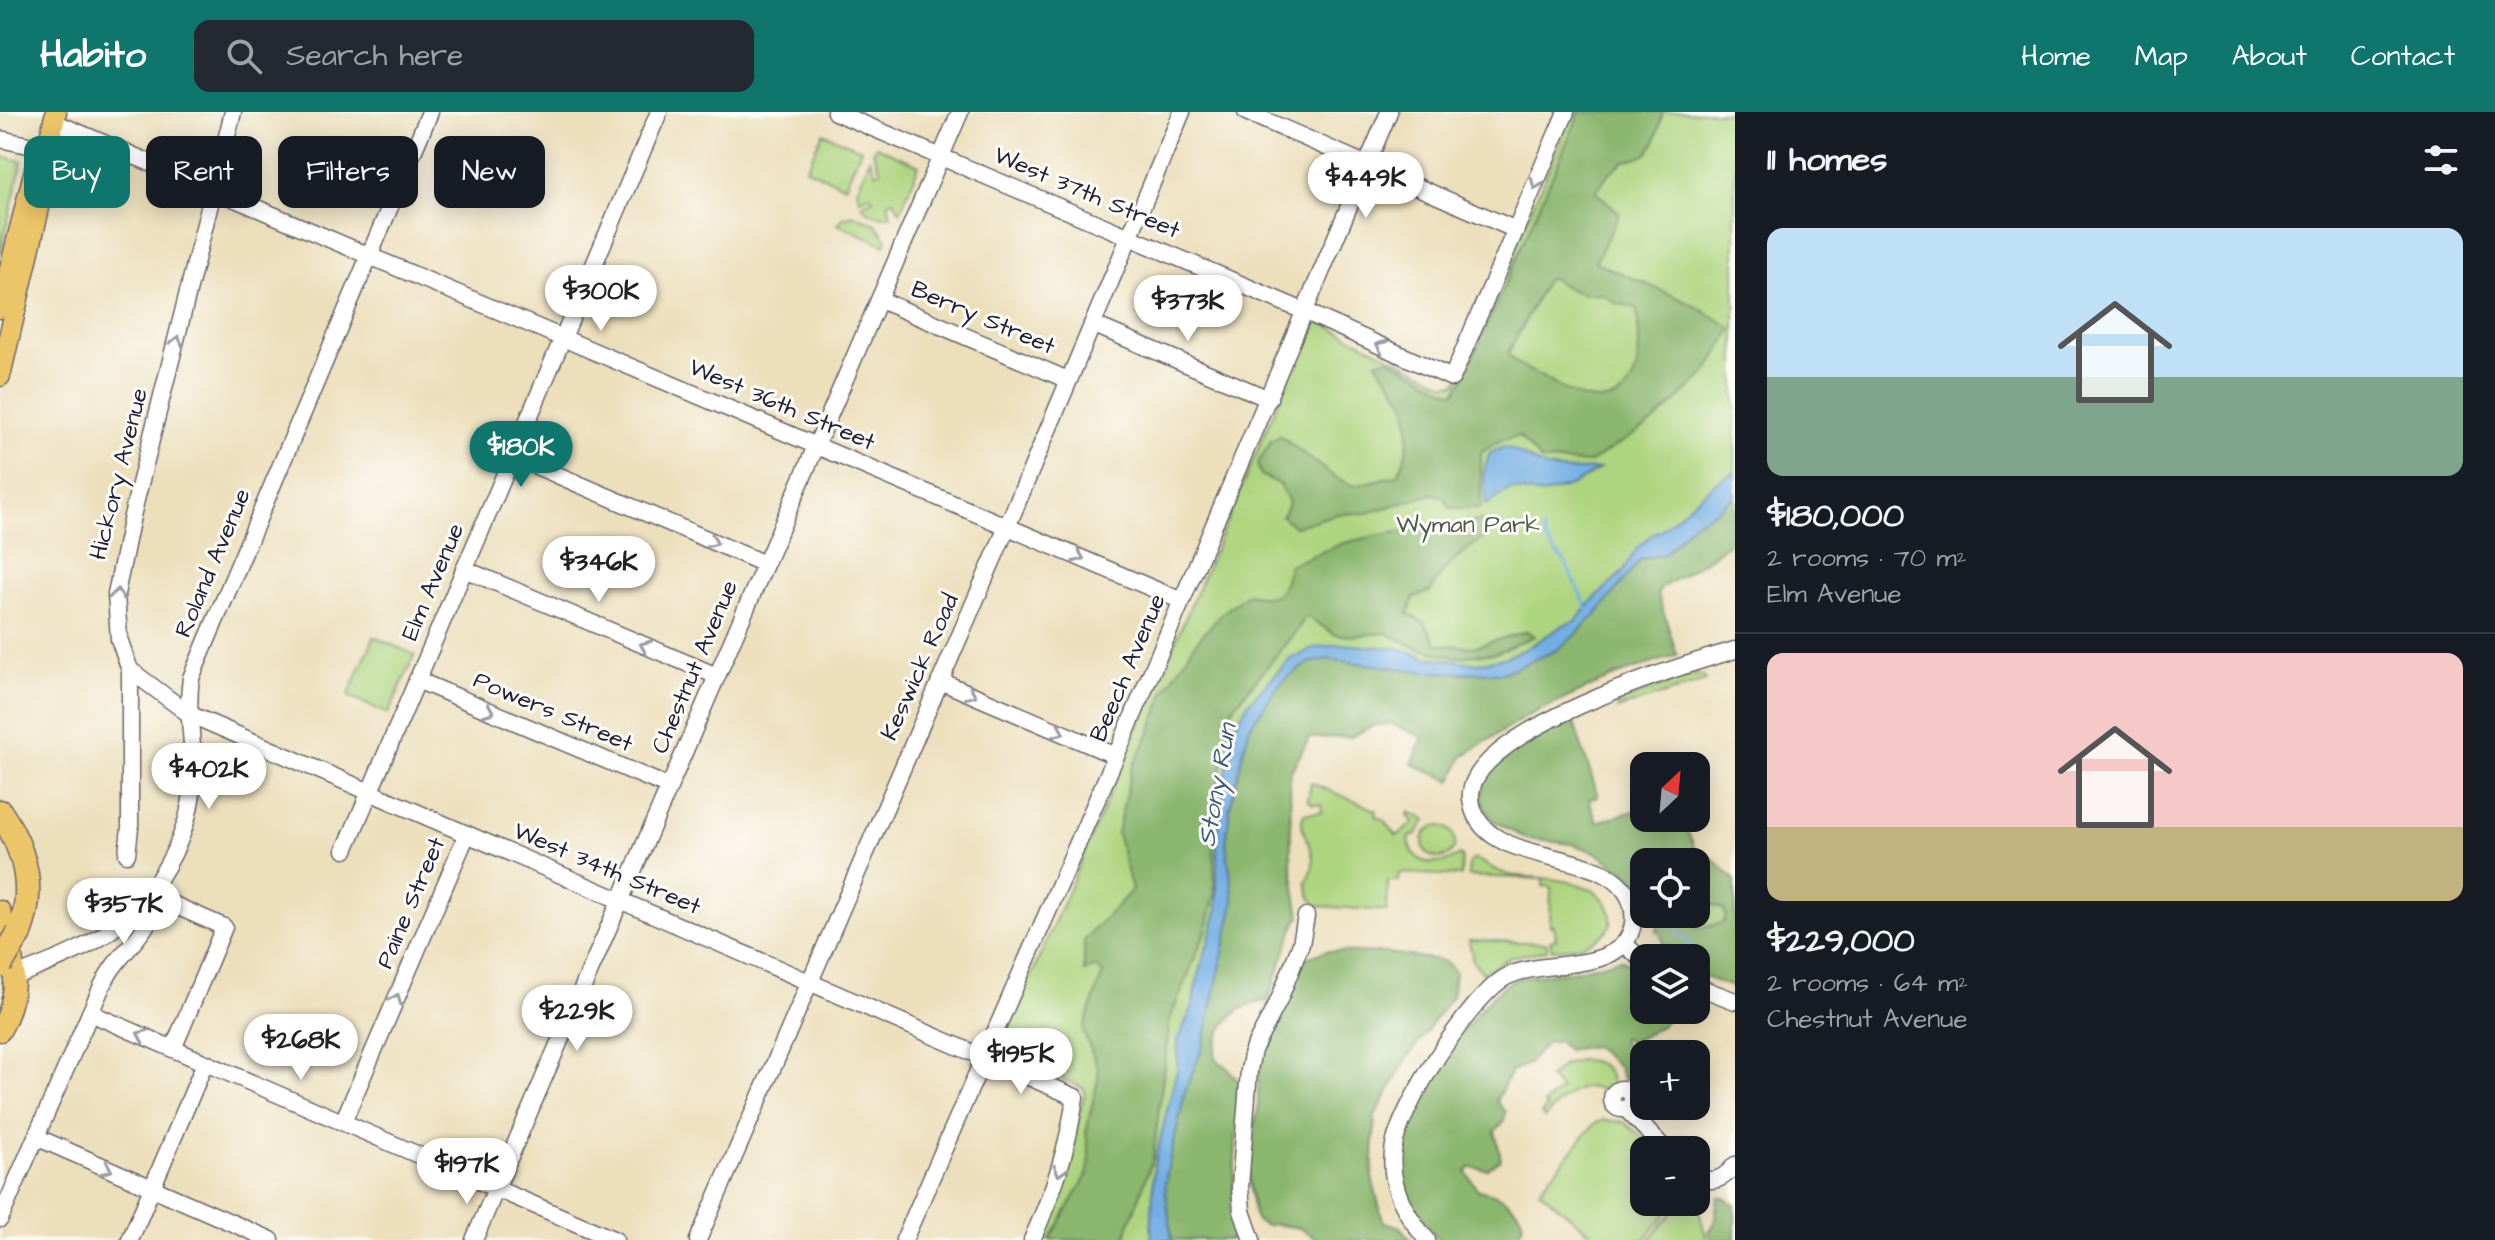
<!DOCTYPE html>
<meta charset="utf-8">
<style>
:root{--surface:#171b24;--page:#242831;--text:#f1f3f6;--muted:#9ea1a6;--line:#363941;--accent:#0f766e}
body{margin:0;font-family:"Architects Daughter",sans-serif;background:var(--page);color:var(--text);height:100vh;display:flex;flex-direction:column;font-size:30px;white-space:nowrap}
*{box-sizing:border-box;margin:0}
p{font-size:26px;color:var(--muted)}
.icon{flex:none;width:44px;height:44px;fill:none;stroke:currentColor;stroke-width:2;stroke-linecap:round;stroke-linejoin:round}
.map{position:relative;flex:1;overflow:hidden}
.details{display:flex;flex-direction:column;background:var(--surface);width:760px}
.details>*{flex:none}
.banner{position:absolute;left:24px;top:24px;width:760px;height:72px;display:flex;gap:16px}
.needle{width:52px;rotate:26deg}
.controls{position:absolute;left:1630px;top:640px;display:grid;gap:16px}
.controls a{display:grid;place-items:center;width:80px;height:80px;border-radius:16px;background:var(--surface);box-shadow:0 4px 20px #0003;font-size:40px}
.price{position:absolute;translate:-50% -68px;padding:0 18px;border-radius:28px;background:#fff;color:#222;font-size:26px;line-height:52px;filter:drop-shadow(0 2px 4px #0008)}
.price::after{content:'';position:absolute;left:50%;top:48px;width:24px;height:18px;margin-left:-12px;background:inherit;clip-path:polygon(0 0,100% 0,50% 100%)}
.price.active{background:var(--accent);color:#fff}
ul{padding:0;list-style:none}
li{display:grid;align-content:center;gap:16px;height:424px;padding:0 32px}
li+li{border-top:2px solid var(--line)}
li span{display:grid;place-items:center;height:248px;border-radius:16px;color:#555}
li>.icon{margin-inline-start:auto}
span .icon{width:144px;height:144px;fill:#fffc;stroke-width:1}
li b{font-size:34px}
h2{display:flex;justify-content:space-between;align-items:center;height:96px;padding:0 32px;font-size:34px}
.chip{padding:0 28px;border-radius:16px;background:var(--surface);box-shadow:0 4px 20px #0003;font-size:28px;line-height:72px}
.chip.active{background:var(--accent);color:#fff}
header{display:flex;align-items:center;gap:48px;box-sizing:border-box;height:112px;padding:0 40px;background:var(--accent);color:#fff}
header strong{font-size:38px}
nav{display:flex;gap:44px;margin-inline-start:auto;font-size:28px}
.search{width:560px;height:72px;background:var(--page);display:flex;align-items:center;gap:20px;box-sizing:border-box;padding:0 28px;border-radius:16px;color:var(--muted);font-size:30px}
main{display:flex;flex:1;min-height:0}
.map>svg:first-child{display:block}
</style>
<header>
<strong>Habito</strong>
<div class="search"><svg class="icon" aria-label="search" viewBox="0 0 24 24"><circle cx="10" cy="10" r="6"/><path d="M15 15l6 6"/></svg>Search here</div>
<nav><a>Home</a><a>Map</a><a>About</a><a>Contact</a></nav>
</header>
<main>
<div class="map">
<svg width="1735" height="1128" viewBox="0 0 1735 1128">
<rect width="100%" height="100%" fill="#fdfcf7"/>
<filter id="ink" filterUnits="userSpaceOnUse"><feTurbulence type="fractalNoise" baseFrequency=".0125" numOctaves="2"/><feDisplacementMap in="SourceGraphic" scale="16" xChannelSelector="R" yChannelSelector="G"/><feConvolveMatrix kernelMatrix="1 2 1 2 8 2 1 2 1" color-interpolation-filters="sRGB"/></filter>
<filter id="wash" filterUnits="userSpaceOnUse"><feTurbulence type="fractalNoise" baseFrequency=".006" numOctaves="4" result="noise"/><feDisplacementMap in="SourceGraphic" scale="32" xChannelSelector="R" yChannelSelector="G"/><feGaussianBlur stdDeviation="1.8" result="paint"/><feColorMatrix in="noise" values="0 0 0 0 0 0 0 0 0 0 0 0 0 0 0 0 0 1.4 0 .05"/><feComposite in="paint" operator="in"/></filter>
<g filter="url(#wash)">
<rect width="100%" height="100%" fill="#ecdfbc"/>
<!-- green -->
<g fill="#add47e" stroke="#687b5c" stroke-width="2">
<polygon points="1573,0 1735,0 1735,368 1616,473 1580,512 1490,556 1391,542 1226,687 1226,770 1165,1042 1164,1128 1037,1128 1062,1070 1085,980 1083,976 1003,941 1001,935 1312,211 1316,208 1446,272 1457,271"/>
<polygon points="823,21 861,37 845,74 806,57"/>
<path d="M876 34 919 53 900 100 894 88 888 90 891 104C879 104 869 104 862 93L874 87 870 83 860 87 857 78 870 46 876 61 881 59 873 39Z"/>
<polygon points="0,44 22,49 0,143"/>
<polygon points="854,103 876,112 887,128 885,133 837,112 843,106"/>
<polygon points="374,525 415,543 388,602 348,584"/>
<polygon points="1696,562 1704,565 1706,569 1617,597 1619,590"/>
<path d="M1311 671 1376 698 1375 704 1384 708 1397 724 1414 711 1408 704 1409 700 1426 708 1415 724H1411L1409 728C1413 756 1440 755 1460 743L1462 745 1461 764 1399 761 1398 769H1388L1387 799 1318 794 1311 786 1306 770C1327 742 1294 721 1304 702L1322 700 1321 692H1313L1308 688Z"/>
<circle cx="1439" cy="730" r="16"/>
<path d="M1475 747C1487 752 1497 760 1510 763 1541 768 1615 763 1611 813 1598 833 1574 836 1552 837L1550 828 1556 827 1554 813 1550 814 1551 775 1543 774V767L1468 764 1469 751Z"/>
<polygon points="1696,784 1724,798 1726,804 1723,811 1697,817 1675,802 1696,802"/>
<polygon points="1469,828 1547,831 1547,838 1511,845 1483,861 1473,849"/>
<path d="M1579 948C1599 948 1609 954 1612 973L1606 980C1580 966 1560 988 1545 1006L1541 1002 1547 995 1544 992 1561 977 1549 966 1563 953Z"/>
<polygon points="1603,1008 1624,1010 1658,1038 1644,1038 1644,1090 1676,1090 1644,1128 1599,1128 1539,1078 1594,1012"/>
<polygon points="1696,1089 1707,1128 1649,1128 1681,1090"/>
</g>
<!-- forest -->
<g fill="#8ab66d" stroke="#566c54" stroke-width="2" fill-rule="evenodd">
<path d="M1580 0H1663L1655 30 1646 43 1624 49 1608 62 1596 80 1620 101 1595 150C1641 171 1691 187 1732 217L1707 260 1655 309 1589 351 1541 349 1519 324 1499 329 1481 341V396H1450L1444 385 1432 382 1367 401 1337 402 1294 415 1282 404 1289 390 1280 373 1261 363 1257 353 1271 329 1280 324 1333 364 1353 374 1397 363C1408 347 1412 313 1406 294 1400 279 1385 263 1376 250L1388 246 1448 279 1455 280 1463 268ZM1551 166C1572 178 1577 184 1602 182L1615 191 1637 196C1638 215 1641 239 1636 258 1623 305 1578 288 1549 269 1535 260 1518 256 1508 242L1546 168Z"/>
<path d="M1735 384V425L1711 445 1660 477 1658 483 1677 543 1617 563 1527 604 1463 644 1452 669 1412 652 1423 625 1392 612 1374 613 1351 625 1309 626 1290 661 1291 751 1300 805 1296 809 1268 889C1235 892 1215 914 1215 947L1226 954 1239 970 1233 1085 1243 1128H1172L1165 1073 1167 1060 1186 976 1203 935 1234 790 1226 731 1230 695 1249 616 1274 580 1285 567 1309 551 1327 547 1427 560 1503 561 1557 538 1575 523 1601 497 1641 447 1664 442 1693 411 1714 400Z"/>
<path d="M1481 409 1493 420C1469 436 1444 451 1431 479L1414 486 1408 502 1425 511 1437 532 1473 535 1527 519 1534 524 1496 541 1456 545 1420 537 1386 521 1350 524 1334 522 1308 505 1304 506 1298 517 1231 598 1213 708 1215 784 1206 819 1170 907 1153 1046 1124 1128H1050L1087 1063 1090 1049 1086 1021 1098 967V957L1083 918 1103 861 1096 855 1084 860V831L1085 827 1132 778 1117 721 1132 656 1150 621 1165 579 1196 530 1220 503 1247 482C1281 488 1281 484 1289 453L1344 431 1384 422Z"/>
<path d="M1572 605 1598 684 1589 687 1597 710 1644 696V706H1682C1687 724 1699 734 1696 753V750H1644V781L1630 763 1595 740 1572 732 1527 727 1494 709 1486 698 1481 685 1485 664 1515 635Z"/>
<path d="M1712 746 1735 768V876L1696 862V846H1670L1665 841 1661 823 1656 818 1664 802H1675L1697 817 1723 811 1726 804 1724 798 1696 784C1696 769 1698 753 1712 746Z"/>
<polygon points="1326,839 1388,841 1439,848 1447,851 1455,859 1452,884 1408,945 1375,1004 1372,1066 1383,1109 1400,1115 1411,1128 1319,1128 1299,1116 1274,1112 1266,1114 1258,1110 1254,1103 1248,1063 1250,1031 1258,998 1259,944 1304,847"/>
<path d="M1620 847 1644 857V898H1673L1661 914 1630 931 1623 925 1621 927 1627 937 1625 955 1629 972 1622 965 1618 954 1593 934 1567 938 1558 929 1546 931 1528 952 1511 959 1496 989 1506 1000 1503 1011 1495 1019 1501 1047 1487 1057 1470 1055 1466 1060 1478 1078C1496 1081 1520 1092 1523 1112L1515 1128H1439C1422 1107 1404 1087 1400 1059 1393 1015 1473 890 1512 869 1529 861 1554 863 1572 859 1588 856 1604 851 1620 847Z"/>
<polygon points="1718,1085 1724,1086 1735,1093 1735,1128 1712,1128 1708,1120 1714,1112"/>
</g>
<!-- water -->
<g fill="#72ade3" stroke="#4a688f" stroke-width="2">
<path d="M1505 335C1517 339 1523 344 1534 350 1554 362 1577 358 1599 357L1573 373 1543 383 1510 377 1486 393C1484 374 1481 356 1491 340Z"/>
<polygon points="1735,360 1735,384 1714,400 1693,411 1664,442 1641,447 1601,497 1575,523 1557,538 1503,561 1427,560 1327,547 1309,551 1285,567 1274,580 1249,616 1230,695 1226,731 1234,790 1203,935 1186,976 1167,1060 1165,1073 1172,1128 1151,1128 1154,1053 1177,957 1178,928 1193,893 1195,877 1217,799 1217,725 1232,619 1248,591 1290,547 1315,536 1339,532 1397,536 1426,545 1477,551 1503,546 1525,537 1564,513 1576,509 1593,488 1622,461 1636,438 1652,422 1661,418 1715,371"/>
</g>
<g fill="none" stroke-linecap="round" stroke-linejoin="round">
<!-- stream -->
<g stroke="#72ade3" stroke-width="3">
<polyline points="1543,418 1546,429 1565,450 1588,497"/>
<polyline points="1677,819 1689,831 1700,854"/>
</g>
</g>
</g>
<g filter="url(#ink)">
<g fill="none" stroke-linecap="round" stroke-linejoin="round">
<!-- minor casing -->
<g stroke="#696468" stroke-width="19">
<g id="minor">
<polyline points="835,0 1306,200 1452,266 1566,0"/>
<polyline points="1246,0 1516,118"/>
<polyline points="54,10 1182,489"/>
<polyline points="0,27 47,37"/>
<polyline points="880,188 1068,268"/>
<polyline points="1092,212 1269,287"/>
<polyline points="513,344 765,452"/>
<polyline points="464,457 717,564"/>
<path d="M130 558 189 602 1075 985C1068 1038 1053 1080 1032 1128"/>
<polyline points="417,568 669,675"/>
<polyline points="940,569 1116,644"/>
<polyline points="345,738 659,0"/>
<polyline points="127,742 130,716 130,558 119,527 116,482 132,404 233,0"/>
<polyline points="158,786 224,815 173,937"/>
<polyline points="1624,832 1644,849"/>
<path d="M16 864C45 852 77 841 104 823 154 790 193 723 193 663 194 630 186 599 191 566L430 0"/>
<polyline points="1696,874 1735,889"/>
<polyline points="90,901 615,1128"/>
<circle cx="1622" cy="987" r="10"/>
<polyline points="1626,997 1666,1038"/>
<polyline points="343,1010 467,722"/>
<polyline points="36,1025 271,1128"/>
<path d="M1696 1063C1712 1073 1724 1067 1735 1053"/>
<path d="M0 1107 98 883C103 871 109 860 117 850 134 829 151 813 158 786L150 777"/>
<polyline points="130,1128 205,951"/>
<polyline points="474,1128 960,0"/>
<polyline points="698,1128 1007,415 1182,0"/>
<polyline points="904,1128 1116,644 1389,0"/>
<polyline points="1252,1128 1242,1099 1240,1075 1249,958 1253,938 1279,888 1301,832 1306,804"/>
<path d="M1427 1128C1406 1103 1389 1075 1393 1040 1396 1000 1471 884 1506 865 1538 848 1603 860 1626 829 1633 819 1635 806 1632 794 1617 729 1479 762 1471 687 1464 620 1683 553 1735 538"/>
</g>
</g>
<!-- major casing -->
<g stroke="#696468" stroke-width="23">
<g id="major">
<polyline points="0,196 36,53"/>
<polyline points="0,264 42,83 47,37 56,0"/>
<path d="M0 799C13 843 24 877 0 919"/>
</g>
</g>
<!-- highway casing -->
<g stroke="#696468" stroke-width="27">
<path id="highway" d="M0 700C25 737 36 778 19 821"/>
</g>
<!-- minor -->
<use href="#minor" stroke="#fff" stroke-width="16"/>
<!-- major -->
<use href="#major" stroke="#edc569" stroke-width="20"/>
<!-- highway -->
<use href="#highway" stroke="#edc569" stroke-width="24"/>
<!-- highway-bridge casing -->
<g stroke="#696468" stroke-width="27" stroke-linecap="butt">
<polyline id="highway-bridge" points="0,853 19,821"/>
</g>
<!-- highway-bridge -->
<use href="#highway-bridge" stroke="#edc569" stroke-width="24"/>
</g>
<!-- one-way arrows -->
<defs><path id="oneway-chevron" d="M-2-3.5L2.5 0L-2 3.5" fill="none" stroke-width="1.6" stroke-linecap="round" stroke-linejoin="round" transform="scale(2)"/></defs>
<g stroke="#9c9ca7">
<use href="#oneway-chevron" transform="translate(1536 72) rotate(113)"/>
<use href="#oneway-chevron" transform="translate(177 229) rotate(-76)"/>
<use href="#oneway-chevron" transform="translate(1381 234) rotate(-155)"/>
<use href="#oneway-chevron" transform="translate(713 430) rotate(23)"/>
<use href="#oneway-chevron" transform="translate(1079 445) rotate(23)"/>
<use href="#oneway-chevron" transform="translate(117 482) rotate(-85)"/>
<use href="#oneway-chevron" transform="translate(645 534) rotate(-157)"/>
<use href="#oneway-chevron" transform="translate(971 582) rotate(23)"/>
<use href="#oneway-chevron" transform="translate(489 599) rotate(23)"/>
<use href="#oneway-chevron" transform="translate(1059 620) rotate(23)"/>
<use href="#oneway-chevron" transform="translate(396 887) rotate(-67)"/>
<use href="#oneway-chevron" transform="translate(142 923) rotate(-156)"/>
<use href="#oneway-chevron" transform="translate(107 1057) rotate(24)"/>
<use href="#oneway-chevron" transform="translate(1060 1059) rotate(105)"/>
</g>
</g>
<g text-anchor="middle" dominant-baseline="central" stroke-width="6" stroke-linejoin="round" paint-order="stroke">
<!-- street labels -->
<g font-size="24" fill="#22223b" stroke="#fdfcf7">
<text transform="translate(1087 81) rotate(23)">West 37th Street</text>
<text transform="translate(983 206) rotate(23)">Berry Street</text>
<text transform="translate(782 293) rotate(23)">West 36th Street</text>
<text transform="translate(119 362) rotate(-76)">Hickory Avenue</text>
<text transform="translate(213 451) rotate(-67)">Roland Avenue</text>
<text transform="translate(433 470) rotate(-67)">Elm Avenue</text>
<text transform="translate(695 555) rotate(-67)">Chestnut Avenue</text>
<text transform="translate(920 555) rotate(-66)">Keswick Road</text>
<text transform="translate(1128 556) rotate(-67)">Beech Avenue</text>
<text transform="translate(553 600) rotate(23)">Powers Street</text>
<text transform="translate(607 757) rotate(23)">West 34th Street</text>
<text transform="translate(411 791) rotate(-67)">Paine Street</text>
</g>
<!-- park labels -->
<g font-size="24" fill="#4c574f" stroke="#fdfcf7">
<text x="1468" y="413">Wyman Park</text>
</g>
<!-- water labels -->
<g font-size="26" font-style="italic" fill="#425a7e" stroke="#fdfcf7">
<text transform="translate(1217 673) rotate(-80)">Stony Run</text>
</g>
</g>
</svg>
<div class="controls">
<a><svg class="needle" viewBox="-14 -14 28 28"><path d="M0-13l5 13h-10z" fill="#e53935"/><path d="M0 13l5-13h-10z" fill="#9ea1a6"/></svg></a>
<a><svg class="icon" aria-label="locate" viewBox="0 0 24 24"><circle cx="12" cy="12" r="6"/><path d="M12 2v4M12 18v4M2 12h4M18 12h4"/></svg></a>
<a><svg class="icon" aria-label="layers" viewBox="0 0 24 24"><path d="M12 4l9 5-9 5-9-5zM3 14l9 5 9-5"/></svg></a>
<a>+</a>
<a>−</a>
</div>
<b class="price" style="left:1366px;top:108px">$449K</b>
<b class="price" style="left:601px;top:221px">$300K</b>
<b class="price" style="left:1188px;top:231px">$373K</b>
<b class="price active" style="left:521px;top:377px">$180K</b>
<b class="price" style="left:599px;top:492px">$346K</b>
<b class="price" style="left:209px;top:699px">$402K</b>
<b class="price" style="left:124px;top:834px">$357K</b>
<b class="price" style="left:577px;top:941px">$229K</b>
<b class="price" style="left:301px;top:970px">$268K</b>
<b class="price" style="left:1021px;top:984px">$195K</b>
<b class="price" style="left:467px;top:1094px">$197K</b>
<div class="banner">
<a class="chip active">Buy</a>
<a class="chip">Rent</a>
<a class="chip">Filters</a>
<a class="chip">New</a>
</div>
</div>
<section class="details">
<h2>11 homes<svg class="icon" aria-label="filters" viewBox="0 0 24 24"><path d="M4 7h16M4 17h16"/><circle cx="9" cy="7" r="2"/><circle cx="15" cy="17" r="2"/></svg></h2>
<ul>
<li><span style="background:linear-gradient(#bfe0f5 60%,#7fa58c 0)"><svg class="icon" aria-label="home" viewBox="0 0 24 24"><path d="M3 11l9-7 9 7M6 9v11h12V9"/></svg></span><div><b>$180,000</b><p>2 rooms · 70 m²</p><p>Elm Avenue</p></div></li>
<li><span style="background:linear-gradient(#f6c9c9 70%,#c2b280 0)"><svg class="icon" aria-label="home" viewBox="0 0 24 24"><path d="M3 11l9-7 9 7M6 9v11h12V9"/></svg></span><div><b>$229,000</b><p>2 rooms · 64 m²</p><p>Chestnut Avenue</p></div></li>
</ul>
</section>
</main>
